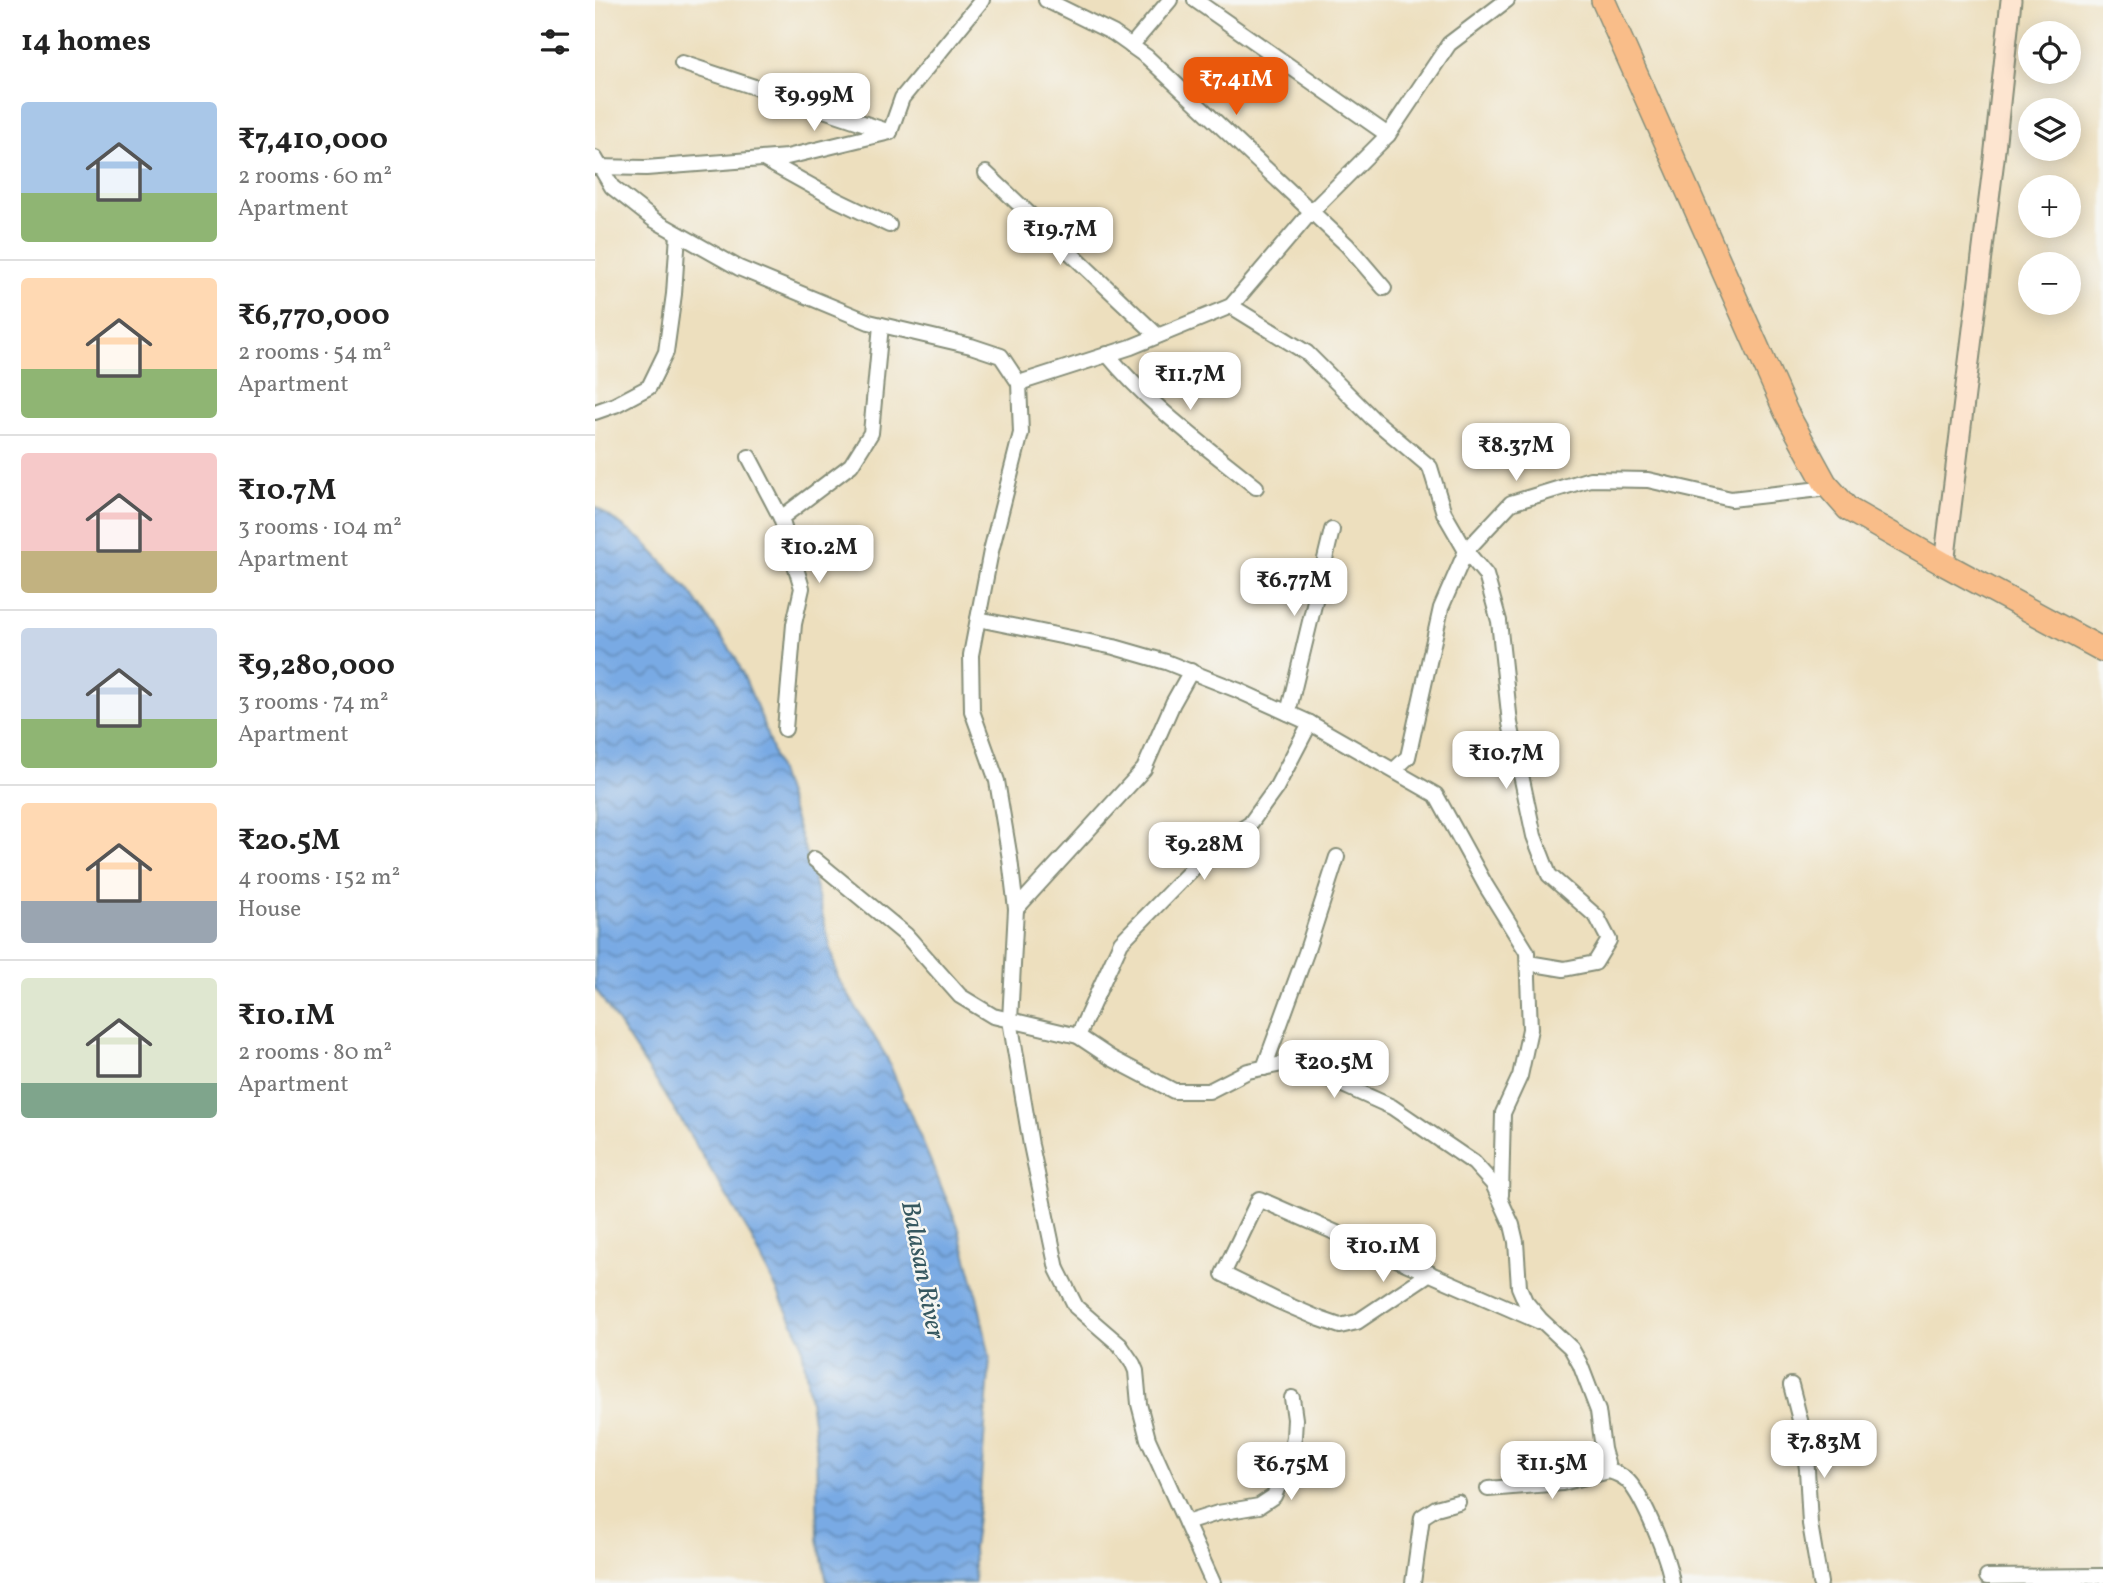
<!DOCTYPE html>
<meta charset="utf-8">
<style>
:root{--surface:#fff;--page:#f2f2f2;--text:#222;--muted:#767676;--line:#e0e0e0;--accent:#ea580c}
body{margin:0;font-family:Vollkorn,serif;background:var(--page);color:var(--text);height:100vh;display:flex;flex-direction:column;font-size:26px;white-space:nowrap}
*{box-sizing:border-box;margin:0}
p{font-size:23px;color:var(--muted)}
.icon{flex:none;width:38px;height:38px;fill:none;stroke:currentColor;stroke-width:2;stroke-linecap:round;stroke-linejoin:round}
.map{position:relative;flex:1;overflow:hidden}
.sheet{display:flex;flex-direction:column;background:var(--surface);width:595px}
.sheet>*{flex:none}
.controls{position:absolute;left:1423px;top:21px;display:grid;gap:14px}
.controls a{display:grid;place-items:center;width:63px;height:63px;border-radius:50%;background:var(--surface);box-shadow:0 4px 18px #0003;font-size:35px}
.price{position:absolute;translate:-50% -60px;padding:0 16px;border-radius:14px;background:#fff;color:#222;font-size:23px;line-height:46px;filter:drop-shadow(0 2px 4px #0008)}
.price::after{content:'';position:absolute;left:50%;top:42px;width:21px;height:16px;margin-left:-10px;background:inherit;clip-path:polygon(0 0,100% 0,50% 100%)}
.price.on{background:var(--accent);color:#fff}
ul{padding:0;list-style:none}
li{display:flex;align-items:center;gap:21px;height:175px;padding:0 21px}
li+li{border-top:2px solid var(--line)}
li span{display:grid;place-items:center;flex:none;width:196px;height:140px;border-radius:7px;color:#555}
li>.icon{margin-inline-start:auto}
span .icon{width:84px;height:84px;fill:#fffc;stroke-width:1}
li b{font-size:30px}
h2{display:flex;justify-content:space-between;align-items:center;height:84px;padding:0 21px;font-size:30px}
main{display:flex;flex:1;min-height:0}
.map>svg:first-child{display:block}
</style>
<main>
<section class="sheet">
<h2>14 homes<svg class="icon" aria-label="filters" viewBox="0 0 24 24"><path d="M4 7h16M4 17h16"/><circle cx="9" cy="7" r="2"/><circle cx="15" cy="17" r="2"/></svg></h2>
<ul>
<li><span style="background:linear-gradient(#a9c7e8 65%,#8fb573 0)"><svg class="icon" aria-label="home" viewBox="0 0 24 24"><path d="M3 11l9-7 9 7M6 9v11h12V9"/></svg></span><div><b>₹7,410,000</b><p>2 rooms · 60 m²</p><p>Apartment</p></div></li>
<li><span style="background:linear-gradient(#ffd9b3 65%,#8fb573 0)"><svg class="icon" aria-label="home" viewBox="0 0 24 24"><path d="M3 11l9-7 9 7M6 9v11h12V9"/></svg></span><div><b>₹6,770,000</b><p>2 rooms · 54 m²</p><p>Apartment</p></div></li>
<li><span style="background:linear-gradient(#f6c9c9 70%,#c2b280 0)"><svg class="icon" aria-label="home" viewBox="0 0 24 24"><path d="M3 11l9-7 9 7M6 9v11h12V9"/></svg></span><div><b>₹10.7M</b><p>3 rooms · 104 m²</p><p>Apartment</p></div></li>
<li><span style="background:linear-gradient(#c9d6e8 65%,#8fb573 0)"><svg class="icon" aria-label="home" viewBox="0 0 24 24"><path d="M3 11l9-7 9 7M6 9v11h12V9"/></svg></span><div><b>₹9,280,000</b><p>3 rooms · 74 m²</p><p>Apartment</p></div></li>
<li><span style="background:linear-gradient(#ffd9b3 70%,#9aa5b1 0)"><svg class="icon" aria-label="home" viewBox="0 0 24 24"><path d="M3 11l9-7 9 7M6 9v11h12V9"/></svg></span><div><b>₹20.5M</b><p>4 rooms · 152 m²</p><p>House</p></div></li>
<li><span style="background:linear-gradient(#dfe7d0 75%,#7fa58c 0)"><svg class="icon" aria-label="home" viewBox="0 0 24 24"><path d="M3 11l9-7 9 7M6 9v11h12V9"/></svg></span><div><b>₹10.1M</b><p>2 rooms · 80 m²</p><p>Apartment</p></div></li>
</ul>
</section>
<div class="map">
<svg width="1508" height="1583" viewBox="0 0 1508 1583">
<defs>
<pattern id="water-waves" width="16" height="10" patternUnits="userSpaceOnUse" patternTransform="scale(1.75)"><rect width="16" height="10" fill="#79aae4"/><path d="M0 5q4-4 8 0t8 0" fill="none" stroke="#638cba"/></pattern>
</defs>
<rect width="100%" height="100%" fill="#f6f6f2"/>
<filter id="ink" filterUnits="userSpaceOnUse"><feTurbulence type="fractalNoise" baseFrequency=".0143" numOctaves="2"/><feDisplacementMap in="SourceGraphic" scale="14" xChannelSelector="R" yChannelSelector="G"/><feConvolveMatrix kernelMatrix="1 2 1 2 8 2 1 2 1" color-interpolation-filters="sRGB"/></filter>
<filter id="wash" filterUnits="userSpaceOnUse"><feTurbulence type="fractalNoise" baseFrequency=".00686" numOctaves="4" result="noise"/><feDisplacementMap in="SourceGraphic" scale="28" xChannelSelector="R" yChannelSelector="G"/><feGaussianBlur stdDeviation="1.57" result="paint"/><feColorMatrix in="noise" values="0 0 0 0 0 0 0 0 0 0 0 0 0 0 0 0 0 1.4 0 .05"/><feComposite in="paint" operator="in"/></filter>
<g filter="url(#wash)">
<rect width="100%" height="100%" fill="#eddfbe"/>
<!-- water -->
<polygon fill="url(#water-waves)" stroke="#4c748c" stroke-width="2" points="0,506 48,541 94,590 141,658 165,714 215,865 243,978 291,1056 363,1226 381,1291 395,1358 385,1494 378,1548 380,1583 232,1583 223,1539 221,1441 206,1340 154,1233 78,1107 0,988"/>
</g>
<g filter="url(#ink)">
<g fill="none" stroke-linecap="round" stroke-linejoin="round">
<!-- street casing -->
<g stroke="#868e79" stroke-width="18">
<g id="street">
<polyline points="451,0 518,33 552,57 752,245 789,288"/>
<polyline points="600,0 793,135"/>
<polyline points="536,46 575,0"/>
<polyline points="87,63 295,132"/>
<polyline points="0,158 17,187 59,220 144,268 274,322 376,346 406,356 424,383 426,433 396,551 376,655 377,711 402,781 415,859 421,909 415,1020 436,1145 462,1269 481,1307 525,1345 538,1364 541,1371 544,1404 553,1439 618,1583"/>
<polyline points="168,159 242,200 294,225"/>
<polyline points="0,167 51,168 192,157 295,132 307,98 387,0"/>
<polyline points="391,173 562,335"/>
<polyline points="636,306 712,353 777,418 835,467 849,513 871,551 891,575 904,621 915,723 939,836 954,875 1002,917 1014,940 1000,963 969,969 933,963"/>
<path d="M512 354C555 406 609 445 661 487"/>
<polyline points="424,383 536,347 636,306 716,212 793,135 854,44 912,0"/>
<polyline points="0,412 20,405 54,387 71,352 79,294 83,234"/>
<polyline points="154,457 186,518 207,588 199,624 190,729"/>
<polyline points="186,518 256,465 276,433 286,325"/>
<polyline points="383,619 519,647 571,662 642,690 715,723 841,795 891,886 932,952 935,1029 925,1076 908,1113 906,1195"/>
<polyline points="693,713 737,530"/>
<polyline points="799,770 813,757 846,608 871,551 916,503 995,479 1053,480 1136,499 1234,488"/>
<path d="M219 859 311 935 365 996 398 1016 483 1036 516 1058 579 1091H614L653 1071 697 1062 797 1107 879 1163 898 1184 917 1225 921 1242 924 1287 930 1301 945 1319 976 1348 985 1364 1003 1411 1008 1449 1014 1471C1021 1473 1028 1476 1033 1481 1049 1498 1074 1560 1077 1583"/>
<polyline points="421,909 549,769 578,703 596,671"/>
<polyline points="483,1036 526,942 619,847 655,824 681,788 715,723"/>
<polyline points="669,1068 711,953 742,857"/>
<polyline points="835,1273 762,1322 745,1326 725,1319 681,1300 628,1274 664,1199 943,1321"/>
<polyline points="1196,1385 1206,1424 1212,1469 1215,1524 1225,1583"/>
<polyline points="893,1489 967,1483 1014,1471"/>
<polyline points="591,1523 623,1513 664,1506 679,1496 693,1463 699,1437 700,1419 697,1398"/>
<polyline points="1392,1577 1508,1576"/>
<polyline points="818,1583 827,1517 841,1508 863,1502"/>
</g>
</g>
<!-- secondary casing -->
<g stroke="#868e79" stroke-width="23">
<polyline id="secondary" points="1349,564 1399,159 1416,0"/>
</g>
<!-- primary casing -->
<g stroke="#868e79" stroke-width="26">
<polyline id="primary" points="1008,0 1191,412 1230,483 1253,509 1349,564 1508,650"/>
</g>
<!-- street -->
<use href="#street" stroke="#fff" stroke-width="14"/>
<!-- secondary -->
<use href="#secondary" stroke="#fde5d0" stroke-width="19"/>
<!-- primary -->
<use href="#primary" stroke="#f9bd89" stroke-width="23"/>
</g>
</g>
<g text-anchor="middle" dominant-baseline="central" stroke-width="5" stroke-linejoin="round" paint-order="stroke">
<!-- water labels -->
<g font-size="26" font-style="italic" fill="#365860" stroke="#f6f6f2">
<text transform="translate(327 1270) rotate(79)">Balasan River</text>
</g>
</g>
</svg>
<div class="controls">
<a><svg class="icon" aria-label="locate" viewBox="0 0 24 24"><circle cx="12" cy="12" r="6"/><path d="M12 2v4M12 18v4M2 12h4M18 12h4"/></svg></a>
<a><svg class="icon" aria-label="layers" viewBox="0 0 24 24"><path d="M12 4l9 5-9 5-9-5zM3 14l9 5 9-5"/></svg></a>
<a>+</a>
<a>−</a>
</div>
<b class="price on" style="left:641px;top:117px">₹7.41M</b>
<b class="price" style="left:219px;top:133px">₹9.99M</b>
<b class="price" style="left:465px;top:267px">₹19.7M</b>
<b class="price" style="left:595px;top:412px">₹11.7M</b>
<b class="price" style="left:921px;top:483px">₹8.37M</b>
<b class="price" style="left:224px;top:585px">₹10.2M</b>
<b class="price" style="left:699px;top:618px">₹6.77M</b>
<b class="price" style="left:911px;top:791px">₹10.7M</b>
<b class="price" style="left:609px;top:882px">₹9.28M</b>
<b class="price" style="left:739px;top:1100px">₹20.5M</b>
<b class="price" style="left:788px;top:1284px">₹10.1M</b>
<b class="price" style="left:1229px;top:1480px">₹7.83M</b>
<b class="price" style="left:957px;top:1501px">₹11.5M</b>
<b class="price" style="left:696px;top:1502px">₹6.75M</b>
</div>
</main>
